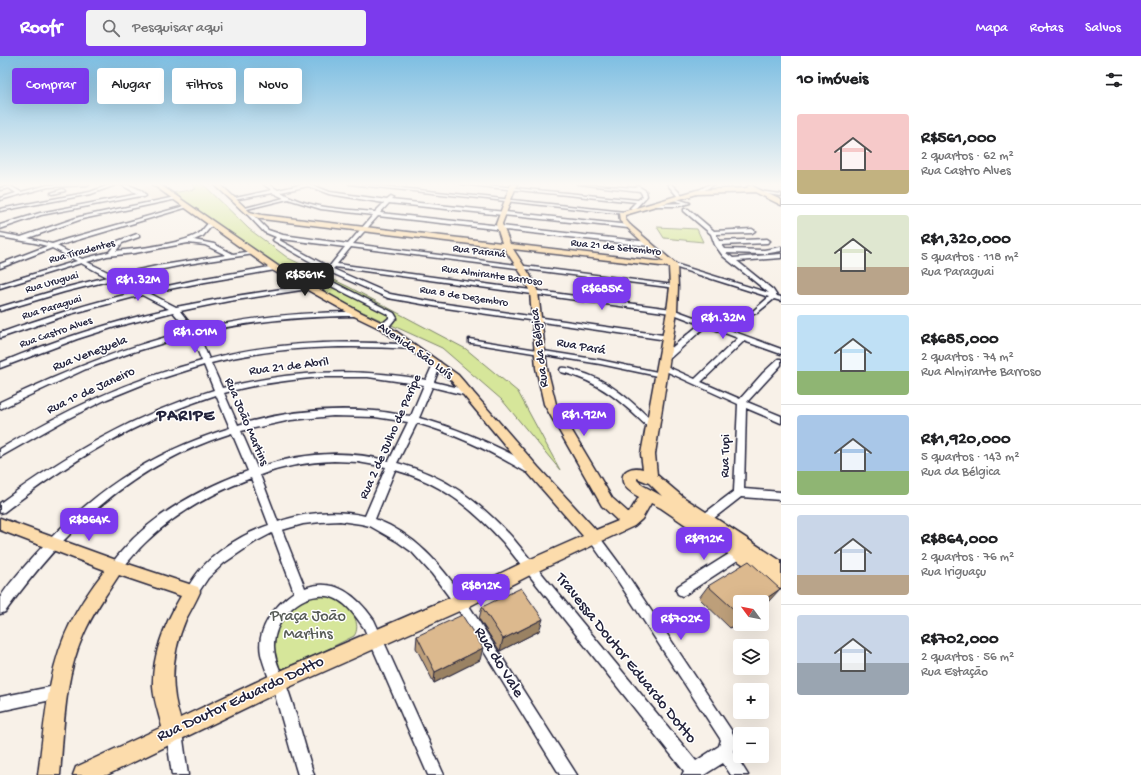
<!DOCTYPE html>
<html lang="pt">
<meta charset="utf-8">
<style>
:root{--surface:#fff;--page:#f2f2f2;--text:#202124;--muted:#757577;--line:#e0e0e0;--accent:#7c3aed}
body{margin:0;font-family:"Gochi Hand",sans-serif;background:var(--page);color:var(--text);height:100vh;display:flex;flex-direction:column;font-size:15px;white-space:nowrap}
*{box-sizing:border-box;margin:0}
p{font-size:13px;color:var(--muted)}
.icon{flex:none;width:22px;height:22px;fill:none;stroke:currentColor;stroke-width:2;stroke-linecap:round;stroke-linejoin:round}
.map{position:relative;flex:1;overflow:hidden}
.side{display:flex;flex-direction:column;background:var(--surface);width:360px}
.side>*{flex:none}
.banner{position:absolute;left:12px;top:12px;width:380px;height:36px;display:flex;gap:8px}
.needle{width:26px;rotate:302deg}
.tools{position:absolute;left:733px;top:539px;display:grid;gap:8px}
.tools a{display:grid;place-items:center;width:36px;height:36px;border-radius:4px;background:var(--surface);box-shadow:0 4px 16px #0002;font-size:20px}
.price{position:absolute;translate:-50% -34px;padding:0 9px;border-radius:8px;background:var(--accent);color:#fff;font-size:13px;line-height:26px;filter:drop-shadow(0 1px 2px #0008)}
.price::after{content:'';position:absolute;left:50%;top:24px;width:12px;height:9px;margin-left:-6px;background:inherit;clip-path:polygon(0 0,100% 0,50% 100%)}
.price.active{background:#222;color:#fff}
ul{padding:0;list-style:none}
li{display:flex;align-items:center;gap:12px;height:100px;padding:0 16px}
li+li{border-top:1px solid var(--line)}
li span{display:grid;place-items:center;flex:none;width:112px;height:80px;border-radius:4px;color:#555}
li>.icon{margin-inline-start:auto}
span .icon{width:48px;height:48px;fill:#fffc;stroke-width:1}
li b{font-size:17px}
h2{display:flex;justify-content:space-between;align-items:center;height:48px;padding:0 16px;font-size:17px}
.tag{padding:0 14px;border-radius:4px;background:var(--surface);box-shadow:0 4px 16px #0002;font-size:14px;line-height:36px}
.tag.active{background:var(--accent);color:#fff}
header{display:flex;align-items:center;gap:24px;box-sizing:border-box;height:56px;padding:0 20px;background:var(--accent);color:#fff}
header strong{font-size:19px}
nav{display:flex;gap:22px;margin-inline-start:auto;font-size:14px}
.search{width:280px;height:36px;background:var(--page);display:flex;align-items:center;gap:10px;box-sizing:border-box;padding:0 14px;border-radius:4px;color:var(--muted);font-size:15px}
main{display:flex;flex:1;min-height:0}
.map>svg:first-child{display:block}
</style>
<header>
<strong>Roofr</strong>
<div class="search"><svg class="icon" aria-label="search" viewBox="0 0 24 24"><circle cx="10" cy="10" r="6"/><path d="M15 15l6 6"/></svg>Pesquisar aqui</div>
<nav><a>Mapa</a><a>Rotas</a><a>Salvos</a></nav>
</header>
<main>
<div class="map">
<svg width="781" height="719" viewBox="0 0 781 719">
<rect width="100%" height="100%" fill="#f8f1e8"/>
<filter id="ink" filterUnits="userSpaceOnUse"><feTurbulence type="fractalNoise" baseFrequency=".025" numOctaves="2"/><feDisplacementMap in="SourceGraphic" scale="8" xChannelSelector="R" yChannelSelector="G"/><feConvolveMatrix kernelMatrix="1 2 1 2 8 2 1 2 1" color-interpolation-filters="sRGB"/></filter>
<g filter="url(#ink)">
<!-- built -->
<polygon fill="#f0e0cd" points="152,130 155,132 171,143 153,146 141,132"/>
<!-- green -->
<g fill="#d6e69a" stroke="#7c846a">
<polygon points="191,128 203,128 249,173 288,202 349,231 466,293 518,336 560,414 502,344 442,292 308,231 172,137 196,133"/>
<polygon points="657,171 697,173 703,186 664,182"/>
<path d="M325 538C330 540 336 541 341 544 351 551 362 569 354 580L316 599 280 614 269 600 268 575 290 546Z"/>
</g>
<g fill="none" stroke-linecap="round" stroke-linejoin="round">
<!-- minor casing -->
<g stroke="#22223b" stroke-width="3">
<g id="minor">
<polygon points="89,128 87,129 48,131 0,144 0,142 16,137 9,132 0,134 0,132 10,130 21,136 48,129"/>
<polygon points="112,128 118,128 91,138 0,155 0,153 90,136"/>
<path d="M120 128C128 128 143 133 146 140L144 141 141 140 41 159 0 173V169L40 157 138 138Z"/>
<path d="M263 128H268L278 134 304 128H310L330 136 387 144 391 141 393 142 391 144 630 169 631 170 628 172 389 147 380 157 649 186 652 188 649 190 378 160 353 188 674 229 677 231 676 232 351 191 337 208 672 253 781 293V298L744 285 701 326 740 343 763 317 778 303H781V309L747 346 781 360V367L746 352 744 433 781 436V444L741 441 709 466 705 467 701 466 699 463 701 460 734 435 738 348 659 312 663 310H666L695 323 738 282 706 270 668 304H665L661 302 662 300 700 268 671 257 335 211 333 213 390 238 439 247 670 280V284H667L439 251 388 242 332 217 323 221 394 257 397 262 395 263 387 273H381V269L389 262V259L297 213V211H301L318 219 327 215 274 185 273 184 276 181 264 176 246 157 250 156 268 174 283 179 348 188 373 159 321 153 288 143 243 154 241 153 284 142 273 137 233 144 231 143 272 134ZM308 130 329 138 384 147 375 156C344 153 309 153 281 136ZM281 182 282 183 345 191 329 211 279 184Z"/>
<polygon points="349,128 363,128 625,156 627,157 625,158"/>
<polygon points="460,128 476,128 638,144 643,140 640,135 578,128 637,132 636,131 638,130 646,135 647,140 633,155 630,152 636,146"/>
<polygon points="667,128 671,128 683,140 683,142 679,142"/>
<polygon points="710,128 715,128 699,137 695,136"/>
<polygon points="63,133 65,135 53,138 51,137"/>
<polygon points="759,135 781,138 781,140 761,137"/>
<path d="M175 141H177V143L82 163 28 182 52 188 67 183 188 149V151L57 190 82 203 109 196 118 185 137 178 139 179V181L122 187 116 195C135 193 182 188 198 178 203 175 206 168 211 165L214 167 203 180 194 184 214 188 233 198 252 195 255 197 254 198 188 208 119 222 144 235 205 222 275 210 278 212 275 214 205 226 149 237 176 251 229 241 308 229 311 231 308 233 229 245 180 255 195 274C250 261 301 256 357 256L360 258 357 260C303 260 251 265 198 277L209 303C276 285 345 284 413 289L417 291 413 293C345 289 277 290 211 307L222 332C291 315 355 311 426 324L434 306H440L441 308 434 326 472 335 473 337 469 340 432 331 419 362C454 371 486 385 517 401 523 404 532 407 535 413L534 416H526C492 396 456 378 417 367L397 407C446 420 477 444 511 480L696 705 719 690 721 684 616 522 590 485 588 482 590 479 594 477 598 479 624 514 731 674 737 686 733 695 748 719H731L723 707 704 719H682L684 715 503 486C472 452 440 426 395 414L375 463C416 479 439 507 464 542L577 719H560L456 550 432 518 412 496 398 486 370 470 361 468 340 465 321 466 303 468 282 474 305 532C335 521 357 540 374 564L444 719H428L364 572C353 556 340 537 318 540 294 542 273 568 274 591 274 606 284 621 288 634 298 662 305 691 314 719H298C290 693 283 666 275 639 271 625 264 612 261 598 256 573 275 549 294 536L272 477 255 486 224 507 208 522 196 540 192 542 188 540 186 536C200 504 237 480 269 469L251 422C213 437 176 457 147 485 137 494 129 505 120 515L116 516 112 515 110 511C113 505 117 501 121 496 153 458 202 432 248 415L232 377C131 409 66 472 5 556L0 558C0 553 0 547 0 543 2 535 26 509 32 502 90 438 146 398 230 372L216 339C137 364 69 406 4 456L0 457V447C67 398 134 359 214 334L204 309 144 328 107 343 67 363 0 401V393C65 354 128 324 202 305L191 279 130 297 86 313 0 353V346C61 317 123 291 189 275L173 256 115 271 77 283 0 312V307C55 284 111 266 169 253L142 239 70 258 0 282V277C45 261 90 247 137 236L112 224 64 236 0 255V251L60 233 107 221 81 207 0 232V228L77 205 52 192 0 212V208L47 190 35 187 0 181V177L21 181 79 161ZM188 187 205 189 226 199 157 210 114 219 87 206 107 200 135 197ZM321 321H368L424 329 411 360C399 359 387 356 375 355 330 351 281 356 238 369L224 337C256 328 288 324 321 321ZM333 360 375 361 408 366 389 405C345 393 299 397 257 412L241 375 291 364ZM334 405 358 406 386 411 365 460C337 453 305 456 278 466L260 419C284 410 308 406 334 405Z"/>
<polygon points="674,142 690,147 679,150 656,150 654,149 656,148 683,147 674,144"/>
<polygon points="684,153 688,153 714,175 752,173 755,175 752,177 716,178 719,185 767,183 770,185 767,187 721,189 724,193 764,194 781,191 781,195 764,198 726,197 733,202 781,198 781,202 737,205 773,234 777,240 781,241 781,245 774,243 757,257 753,257 753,255 769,241 671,210 671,208 675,208 769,237 723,200 715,189 711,178 684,155"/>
<polygon points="469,283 600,304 662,317 666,319 662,321 600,308 472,287 469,287"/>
<path d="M561 312C566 311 571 313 576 315 609 323 634 347 657 370L659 372 657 374H651C623 347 600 325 561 316L560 314Z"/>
<polygon points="740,491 744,492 746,496 744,500 686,538 682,540 678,538 676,534 678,530"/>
<polygon points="60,629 65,631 67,636 65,641 0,655 0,641"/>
<polygon points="174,668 179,671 182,676 188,719 172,719 166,676 169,671"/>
</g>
</g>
<!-- major casing -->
<g stroke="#22223b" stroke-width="3">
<path id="major" d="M152 128H159L278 210 360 256 387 269 458 319 538 411 596 474 618 465 602 450 544 348 536 312 530 236 522 219 504 192 262 163 246 158 214 128H220L250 156 262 159 502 187 496 168 511 128H517L502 168 510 188 664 206 620 165 619 157 697 134 748 132 747 131 750 129 781 144V149L755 136 697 138 625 159V163L630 169 677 209 678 231 677 255 655 398 657 419 683 441 781 505V532L775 530 661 452 651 447 642 463 634 470 536 516 466 552 285 633 107 719H73L76 711 162 671C159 658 154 645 153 631 152 600 165 567 181 540L119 519C106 539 92 558 83 580 64 622 64 673 60 719H38C45 668 47 614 70 568 80 548 92 531 105 514L0 474V462L116 504 198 531 200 536C196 545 191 554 186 563 172 596 169 629 180 662L271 619 454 540 524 506 583 480 528 417 450 323 381 273 354 260 272 214ZM513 193 669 211 670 231 667 255 641 398 643 413C634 410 620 413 623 426 625 433 634 438 639 441L629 457 612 442 556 348 547 312 538 236 530 219ZM637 422 649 427 662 440 642 429 637 424Z"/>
</g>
<!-- minor -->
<use href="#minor" fill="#fff" fill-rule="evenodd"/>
<!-- major -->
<use href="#major" fill="#fcdcac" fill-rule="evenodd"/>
</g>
<!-- wall -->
<g fill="#bd9f7a" stroke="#22223b">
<polygon points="708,530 769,545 762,550 762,546 740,546 740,565 730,572 699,542"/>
<polygon points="482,551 539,575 500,595 479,563"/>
<polygon points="417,580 480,604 434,627 416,592"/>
</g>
<!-- shaded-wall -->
<g fill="#9a8263" stroke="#22223b">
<polygon points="780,533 769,545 762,550 762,546 761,546"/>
<polygon points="740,561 740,565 730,572"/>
<polygon points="543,563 539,575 500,595 503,583"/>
<polygon points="483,592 480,604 434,627 435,616"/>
</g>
<!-- building -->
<g fill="#dcb98e" stroke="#22223b">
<polygon points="749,505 780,533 761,546 740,546 740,559 708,530"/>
<polygon points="521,532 543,563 503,583 482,551"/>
<polygon points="462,559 483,592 435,616 417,580"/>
</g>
</g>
<!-- sky -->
<linearGradient id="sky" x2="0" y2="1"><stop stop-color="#7dbee2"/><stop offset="0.56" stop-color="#fcf9f5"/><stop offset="1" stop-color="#fcf9f5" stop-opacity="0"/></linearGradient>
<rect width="781" height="229" fill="url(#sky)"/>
<g text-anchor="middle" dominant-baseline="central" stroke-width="3" stroke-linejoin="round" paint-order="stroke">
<!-- far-street labels -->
<g font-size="11" fill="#22223b" stroke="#fff">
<text transform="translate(616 192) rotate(6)">Rua 21 de Setembro</text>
<text transform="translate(82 196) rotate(-15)">Rua Tiradentes</text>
<text transform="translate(479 196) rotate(7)">Rua Paraná</text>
<text transform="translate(492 220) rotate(8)">Rua Almirante Barroso</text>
<text transform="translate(52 227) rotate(-16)">Rua Uruguai</text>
<text transform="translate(464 241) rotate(9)">Rua 8 de Dezembro</text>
<text transform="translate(52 252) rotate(-17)">Rua Paraguai</text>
<text transform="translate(56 277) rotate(-19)">Rua Castro Alves</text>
</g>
<!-- street labels -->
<g font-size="13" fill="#22223b" stroke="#fff">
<text transform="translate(581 291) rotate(10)">Rua Pará</text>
<text transform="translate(540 292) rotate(-97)">Rua da Bélgica</text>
<text transform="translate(415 295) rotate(35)">Avenida São Luís</text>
<text transform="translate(90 298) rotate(-21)">Rua Venezuela</text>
<text transform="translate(289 311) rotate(-7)">Rua 21 de Abril</text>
<text transform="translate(91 335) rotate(-25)">Rua 1º de Janeiro</text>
<text transform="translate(246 366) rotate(67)">Rua João Martins</text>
<text transform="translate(391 381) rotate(-66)">Rua 2 de Julho de Paripe</text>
<text transform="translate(726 400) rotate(-89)">Rua Tupi</text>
</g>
<!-- near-park labels -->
<g font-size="16" fill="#585d58" stroke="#fff">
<text x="308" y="561">Praça João<tspan x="308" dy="18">Martins</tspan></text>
</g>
<!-- near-street labels -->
<g font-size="16" fill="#22223b" stroke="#fff">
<text transform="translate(625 603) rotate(51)">Travessa Doutor Eduardo Dotto</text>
<text transform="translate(498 607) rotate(58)">Rua do Vale</text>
<text transform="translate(241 644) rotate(-25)">Rua Doutor Eduardo Dotto</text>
</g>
<!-- district labels -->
<g font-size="17" font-weight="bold" letter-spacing="1" fill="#22223b" stroke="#fff">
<text x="186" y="361">PARIPE</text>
</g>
</g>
</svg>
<div class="tools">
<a><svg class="needle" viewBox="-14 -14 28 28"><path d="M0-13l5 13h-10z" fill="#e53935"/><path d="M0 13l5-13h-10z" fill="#757577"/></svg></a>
<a><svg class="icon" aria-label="layers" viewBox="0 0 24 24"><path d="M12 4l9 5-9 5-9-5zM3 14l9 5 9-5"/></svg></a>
<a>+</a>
<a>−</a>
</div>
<b class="price active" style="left:305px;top:241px">R$561K</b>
<b class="price" style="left:138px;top:246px">R$1.32M</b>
<b class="price" style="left:602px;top:255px">R$685K</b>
<b class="price" style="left:723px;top:284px">R$1.32M</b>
<b class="price" style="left:195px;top:298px">R$1.01M</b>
<b class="price" style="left:584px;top:381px">R$1.92M</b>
<b class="price" style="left:89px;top:486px">R$864K</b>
<b class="price" style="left:704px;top:505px">R$912K</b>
<b class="price" style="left:481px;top:552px">R$812K</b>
<b class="price" style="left:681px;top:585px">R$702K</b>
<div class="banner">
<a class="tag active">Comprar</a>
<a class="tag">Alugar</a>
<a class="tag">Filtros</a>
<a class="tag">Novo</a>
</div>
</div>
<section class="side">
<h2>10 imóveis<svg class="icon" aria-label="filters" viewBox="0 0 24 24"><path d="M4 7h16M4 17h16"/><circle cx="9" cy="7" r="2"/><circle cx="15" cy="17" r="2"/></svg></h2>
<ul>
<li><span style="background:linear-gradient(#f6c9c9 70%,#c2b280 0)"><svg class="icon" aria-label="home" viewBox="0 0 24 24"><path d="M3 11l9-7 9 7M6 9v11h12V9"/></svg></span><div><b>R$561,000</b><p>2 quartos · 62 m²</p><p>Rua Castro Alves</p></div></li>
<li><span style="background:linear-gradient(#dfe7d0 65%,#b9a48a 0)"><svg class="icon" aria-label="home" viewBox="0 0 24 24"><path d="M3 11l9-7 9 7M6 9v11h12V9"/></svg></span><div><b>R$1,320,000</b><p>5 quartos · 118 m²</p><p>Rua Paraguai</p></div></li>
<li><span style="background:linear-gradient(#bfe0f5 70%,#8fb573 0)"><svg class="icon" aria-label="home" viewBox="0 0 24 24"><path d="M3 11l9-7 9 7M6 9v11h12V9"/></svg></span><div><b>R$685,000</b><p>2 quartos · 74 m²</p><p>Rua Almirante Barroso</p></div></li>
<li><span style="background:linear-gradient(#a9c7e8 70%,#8fb573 0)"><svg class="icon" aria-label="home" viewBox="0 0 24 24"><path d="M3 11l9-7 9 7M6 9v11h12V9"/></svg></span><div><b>R$1,920,000</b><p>5 quartos · 143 m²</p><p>Rua da Bélgica</p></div></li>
<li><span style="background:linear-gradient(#c9d6e8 75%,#b9a48a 0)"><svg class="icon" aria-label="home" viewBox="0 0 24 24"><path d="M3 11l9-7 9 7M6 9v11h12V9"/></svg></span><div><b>R$864,000</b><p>2 quartos · 76 m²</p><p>Rua Iriguaçu</p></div></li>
<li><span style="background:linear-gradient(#c9d6e8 60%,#9aa5b1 0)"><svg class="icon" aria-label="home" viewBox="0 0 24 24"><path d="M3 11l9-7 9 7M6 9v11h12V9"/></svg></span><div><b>R$702,000</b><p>2 quartos · 56 m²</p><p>Rua Estação</p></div></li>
</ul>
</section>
</main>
